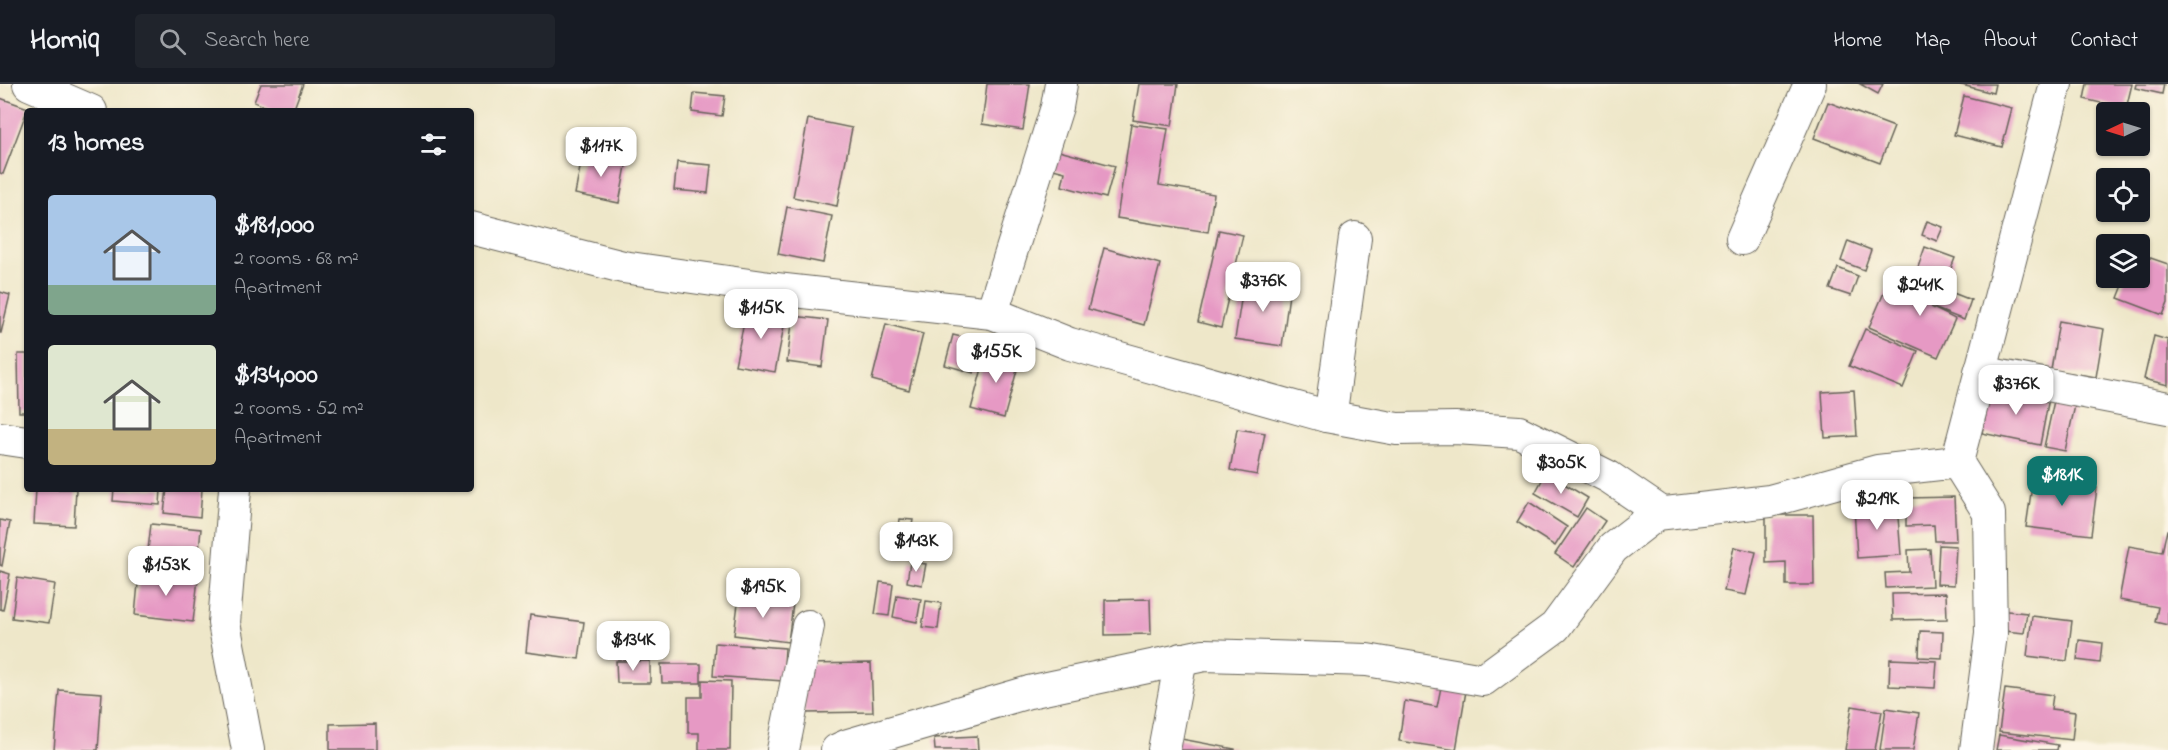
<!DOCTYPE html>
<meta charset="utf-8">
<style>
:root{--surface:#171b24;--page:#20242c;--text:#f1f3f6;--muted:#9ea1a6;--line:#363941;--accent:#0f766e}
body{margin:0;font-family:"Indie Flower",sans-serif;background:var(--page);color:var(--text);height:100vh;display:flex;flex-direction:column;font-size:22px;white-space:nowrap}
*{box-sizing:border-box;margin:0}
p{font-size:20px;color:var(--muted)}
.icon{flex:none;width:33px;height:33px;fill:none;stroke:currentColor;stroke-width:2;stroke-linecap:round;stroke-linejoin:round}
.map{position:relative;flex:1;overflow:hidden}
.sheet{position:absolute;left:24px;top:24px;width:450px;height:384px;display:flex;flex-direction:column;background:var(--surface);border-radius:6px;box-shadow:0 2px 4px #0004}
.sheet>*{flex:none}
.needle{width:39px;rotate:266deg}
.buttons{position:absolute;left:2096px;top:18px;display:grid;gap:12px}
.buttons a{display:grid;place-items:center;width:54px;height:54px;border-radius:6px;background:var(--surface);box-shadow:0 2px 4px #0004;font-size:30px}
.price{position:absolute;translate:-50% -51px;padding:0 14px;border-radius:12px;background:#fff;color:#222;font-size:20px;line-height:39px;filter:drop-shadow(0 2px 3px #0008)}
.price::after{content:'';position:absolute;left:50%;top:36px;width:18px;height:14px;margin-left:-9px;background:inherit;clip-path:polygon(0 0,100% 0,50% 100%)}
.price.current{background:var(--accent);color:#fff}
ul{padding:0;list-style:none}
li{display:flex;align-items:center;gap:18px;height:150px;padding:0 24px}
li span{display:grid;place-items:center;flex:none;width:168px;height:120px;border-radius:6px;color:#555}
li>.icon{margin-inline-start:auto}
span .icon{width:72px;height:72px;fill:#fffc;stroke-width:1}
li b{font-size:26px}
h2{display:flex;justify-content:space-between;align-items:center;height:72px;padding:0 24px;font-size:26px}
header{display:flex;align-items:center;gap:36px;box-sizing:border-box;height:84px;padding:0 30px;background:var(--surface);border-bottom:2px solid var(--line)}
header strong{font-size:28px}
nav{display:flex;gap:33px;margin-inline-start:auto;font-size:21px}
.search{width:420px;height:54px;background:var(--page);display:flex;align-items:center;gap:15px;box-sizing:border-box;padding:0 21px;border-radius:6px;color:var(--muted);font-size:22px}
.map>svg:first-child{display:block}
</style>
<header>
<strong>Homiq</strong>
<div class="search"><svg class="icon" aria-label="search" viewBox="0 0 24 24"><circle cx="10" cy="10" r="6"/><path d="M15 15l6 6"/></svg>Search here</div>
<nav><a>Home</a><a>Map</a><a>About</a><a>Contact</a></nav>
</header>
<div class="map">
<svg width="2168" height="666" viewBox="0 0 2168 666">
<rect width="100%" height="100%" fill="#fcf5e5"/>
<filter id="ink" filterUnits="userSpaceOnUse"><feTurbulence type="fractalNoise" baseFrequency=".0167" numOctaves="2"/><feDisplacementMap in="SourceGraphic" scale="12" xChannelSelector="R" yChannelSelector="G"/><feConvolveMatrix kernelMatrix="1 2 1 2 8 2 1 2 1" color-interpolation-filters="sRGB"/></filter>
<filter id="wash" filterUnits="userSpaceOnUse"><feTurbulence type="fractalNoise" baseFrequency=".008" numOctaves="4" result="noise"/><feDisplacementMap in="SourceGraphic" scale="24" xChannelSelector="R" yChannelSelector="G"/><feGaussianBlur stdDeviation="1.35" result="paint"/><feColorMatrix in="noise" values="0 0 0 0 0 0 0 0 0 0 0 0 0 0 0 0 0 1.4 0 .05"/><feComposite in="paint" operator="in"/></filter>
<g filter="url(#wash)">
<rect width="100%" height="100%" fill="#eee7c9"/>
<g id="blocks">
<!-- building -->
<g fill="#e699c4">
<polygon points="261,0 303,0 293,27 276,27 254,18"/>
<polygon points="987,0 1030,0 1023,46 982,40"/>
<polygon points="1139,0 1178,0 1172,42 1133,36"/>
<polygon points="1860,0 1883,0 1878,10"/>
<polygon points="1958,0 1995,0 1993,9"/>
<polygon points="2087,0 2132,0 2126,25 2084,15"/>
<polygon points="2136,0 2164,0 2162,10 2135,4"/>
<polygon points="694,9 725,12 722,32 692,28"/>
<polygon points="1964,12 2012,24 2002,63 1954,51"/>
<polygon points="0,14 28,24 3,90 0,89"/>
<polygon points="1828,18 1894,43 1880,79 1814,54"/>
<polygon points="808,35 852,44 837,122 793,113"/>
<polygon points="1131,40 1168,45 1159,101 1214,110 1208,148 1117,134"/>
<polygon points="1059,67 1115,82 1106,114 1062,102 1065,88 1053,85"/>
<polygon points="583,68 627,77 619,119 575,110"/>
<polygon points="677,78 711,81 708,109 674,106"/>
<polygon points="787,123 832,132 823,179 778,170"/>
<polygon points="1927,137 1943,143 1937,157 1922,151"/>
<polygon points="1219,146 1243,151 1221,244 1198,238"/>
<polygon points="1848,157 1871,166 1864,186 1841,177"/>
<polygon points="1925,163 1955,174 1945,200 1916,189"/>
<polygon points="1104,164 1160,180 1144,241 1088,225"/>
<polygon points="2139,170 2168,180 2168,219 2163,231 2118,214 2126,194 2139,194"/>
<polygon points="1838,184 1858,192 1851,212 1830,205"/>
<polygon points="1244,197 1290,203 1282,262 1235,255"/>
<polygon points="1925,198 1971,216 1964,236 1931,223 1955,235 1938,273 1869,243 1886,204 1918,218"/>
<polygon points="0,208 10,211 1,249 0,249"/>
<polygon points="747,224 786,232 775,288 735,281"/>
<polygon points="793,232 828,236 822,283 787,278"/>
<polygon points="2059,237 2104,245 2096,293 2051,286"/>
<polygon points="886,240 923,250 909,306 872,296"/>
<polygon points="1865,245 1918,267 1903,304 1849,282"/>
<polygon points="953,251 982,258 974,289 945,281"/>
<polygon points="2154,252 2168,256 2168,301 2144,295"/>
<polygon points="987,266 1020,275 1004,334 971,325"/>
<polygon points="18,270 27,270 27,328 19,328"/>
<polygon points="1992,302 2049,314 2040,361 1982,349"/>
<polygon points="1854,306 1857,352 1825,354 1822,308"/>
<polygon points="2055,312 2076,317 2065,367 2044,363"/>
<polygon points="1237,345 1265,349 1257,391 1230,386"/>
<polygon points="1546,389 1588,414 1577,433 1535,409"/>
<polygon points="2033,395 2097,404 2091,451 2026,443"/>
<polygon points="36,405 76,405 74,442 34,440"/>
<polygon points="114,405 161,405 160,421 113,417"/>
<polygon points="167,405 202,405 200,433 164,429"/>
<polygon points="1954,413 1956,457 1935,457 1934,441 1906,442 1906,414"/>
<polygon points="1529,418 1567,443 1555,462 1517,438"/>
<polygon points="1897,420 1901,471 1857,474 1854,423"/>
<polygon points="1586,424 1605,437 1574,483 1555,470"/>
<polygon points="1766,431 1813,431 1814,501 1786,501 1786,478 1766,479"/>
<polygon points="900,435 913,436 908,463 896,461"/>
<polygon points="0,436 10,438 2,482 0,481"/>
<polygon points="151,440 201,445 197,488 146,483"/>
<polygon points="2167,446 2168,446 2168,541 2155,538 2158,523 2119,516 2129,462 2162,468"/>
<polygon points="1939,461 1956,462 1954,501 1937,500"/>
<polygon points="1734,463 1756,468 1746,511 1724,507"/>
<polygon points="1930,465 1932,502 1886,504 1885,489 1909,488 1908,466"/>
<polygon points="910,478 926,480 922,501 907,498"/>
<polygon points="0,487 10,490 3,526 0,525"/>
<polygon points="139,489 198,495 193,538 135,531"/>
<polygon points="17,494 55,500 49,539 12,534"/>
<polygon points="880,498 893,500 889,532 875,530"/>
<polygon points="1946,509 1947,535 1893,536 1892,510"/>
<polygon points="897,511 921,515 917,538 893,533"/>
<polygon points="739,512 793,520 788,558 734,551"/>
<polygon points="1150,515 1151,550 1105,551 1105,516"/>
<polygon points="926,517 941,519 938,545 922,543"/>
<polygon points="1997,526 2027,529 2024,549 1995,546"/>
<polygon points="530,531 584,538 579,575 526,568"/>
<polygon points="2032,532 2072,537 2067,577 2027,572"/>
<polygon points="1920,547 1943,548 1942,574 1919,573"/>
<polygon points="2079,556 2102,559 2100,579 2077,576"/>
<polygon points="715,559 785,564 783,597 713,592"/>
<polygon points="1890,575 1937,577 1935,604 1889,602"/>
<polygon points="616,577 650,577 650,599 617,599"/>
<polygon points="871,579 873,628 804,629 803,580"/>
<polygon points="661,580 701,580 701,599 662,599"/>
<polygon points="702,596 731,597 730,666 699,666 699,649 688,649 688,613 702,613"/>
<polygon points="1441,603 1466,607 1456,666 1399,657 1405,617 1437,623"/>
<polygon points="2005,605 2053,611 2051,625 2075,628 2072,656 1999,648"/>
<polygon points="59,606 102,609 98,666 54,666"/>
<polygon points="1852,622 1882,627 1875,666 1845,666"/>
<polygon points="1886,624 1919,629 1913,666 1880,666"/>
<polygon points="375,639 375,666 330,666 330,640"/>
<polygon points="1999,651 2058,661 2057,666 1996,666"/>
<polygon points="977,652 978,666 935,666 934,654"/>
<polygon points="1176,654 1235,665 1235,666 1174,666"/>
</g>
</g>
</g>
<g filter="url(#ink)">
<use href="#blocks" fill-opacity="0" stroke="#666359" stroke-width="1.5"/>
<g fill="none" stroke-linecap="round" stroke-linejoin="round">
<!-- minor casing -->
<g stroke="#666359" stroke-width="34">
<g id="minor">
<polyline points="29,0 91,27"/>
<polyline points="471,144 623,183 776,205 992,229 1070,260 1326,332 1332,320 1355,154"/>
<polyline points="1742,155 1810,0"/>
<polyline points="992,229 1057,23 1061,0"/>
<polyline points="1980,288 2168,324"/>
<polyline points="1326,332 1397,345 1455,344 1519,348 1609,393 1662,429"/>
<polyline points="0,354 27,358"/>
<polyline points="1957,378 2056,0"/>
<polyline points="235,405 224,539 248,666"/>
<polyline points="783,666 808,542"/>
<polyline points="837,666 848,661 1029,608 1204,571 1367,576 1483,596 1555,543 1613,464 1657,430 1770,417 1878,387 1957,378 1989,429 1991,550 1976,666"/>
<polyline points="1164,666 1181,575"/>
</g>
</g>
<!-- minor -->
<use href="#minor" stroke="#fff" stroke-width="32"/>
</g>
</g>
</svg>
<div class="buttons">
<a><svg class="needle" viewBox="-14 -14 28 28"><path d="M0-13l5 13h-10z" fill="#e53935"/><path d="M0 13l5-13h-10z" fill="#9ea1a6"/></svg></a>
<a><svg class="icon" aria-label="locate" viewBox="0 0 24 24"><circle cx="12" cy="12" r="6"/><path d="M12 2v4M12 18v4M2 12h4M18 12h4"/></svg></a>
<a><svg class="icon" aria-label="layers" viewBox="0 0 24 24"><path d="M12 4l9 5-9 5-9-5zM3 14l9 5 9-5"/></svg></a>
</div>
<b class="price" style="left:601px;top:94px">$117K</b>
<b class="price" style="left:1263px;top:229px">$376K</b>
<b class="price" style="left:1920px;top:233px">$241K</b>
<b class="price" style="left:761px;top:256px">$115K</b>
<b class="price" style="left:996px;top:300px">$155K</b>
<b class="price" style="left:2016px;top:332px">$376K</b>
<b class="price" style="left:1561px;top:411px">$305K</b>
<b class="price current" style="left:2062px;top:423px">$181K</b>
<b class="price" style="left:1877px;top:447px">$219K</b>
<b class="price" style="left:916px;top:489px">$143K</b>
<b class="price" style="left:166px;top:513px">$153K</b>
<b class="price" style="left:763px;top:535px">$195K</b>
<b class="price" style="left:633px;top:588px">$134K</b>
<section class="sheet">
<h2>13 homes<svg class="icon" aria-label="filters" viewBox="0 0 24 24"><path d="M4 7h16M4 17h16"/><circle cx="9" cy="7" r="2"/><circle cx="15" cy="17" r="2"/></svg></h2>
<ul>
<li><span style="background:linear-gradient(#a9c7e8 75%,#7fa58c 0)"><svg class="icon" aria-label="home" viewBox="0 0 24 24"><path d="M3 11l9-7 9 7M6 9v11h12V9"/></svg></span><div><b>$181,000</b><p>2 rooms · 68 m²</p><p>Apartment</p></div></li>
<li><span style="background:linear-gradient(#dfe7d0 70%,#c2b280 0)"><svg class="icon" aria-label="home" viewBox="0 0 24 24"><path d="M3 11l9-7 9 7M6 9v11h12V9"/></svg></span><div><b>$134,000</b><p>2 rooms · 52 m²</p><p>Apartment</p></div></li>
</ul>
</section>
</div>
